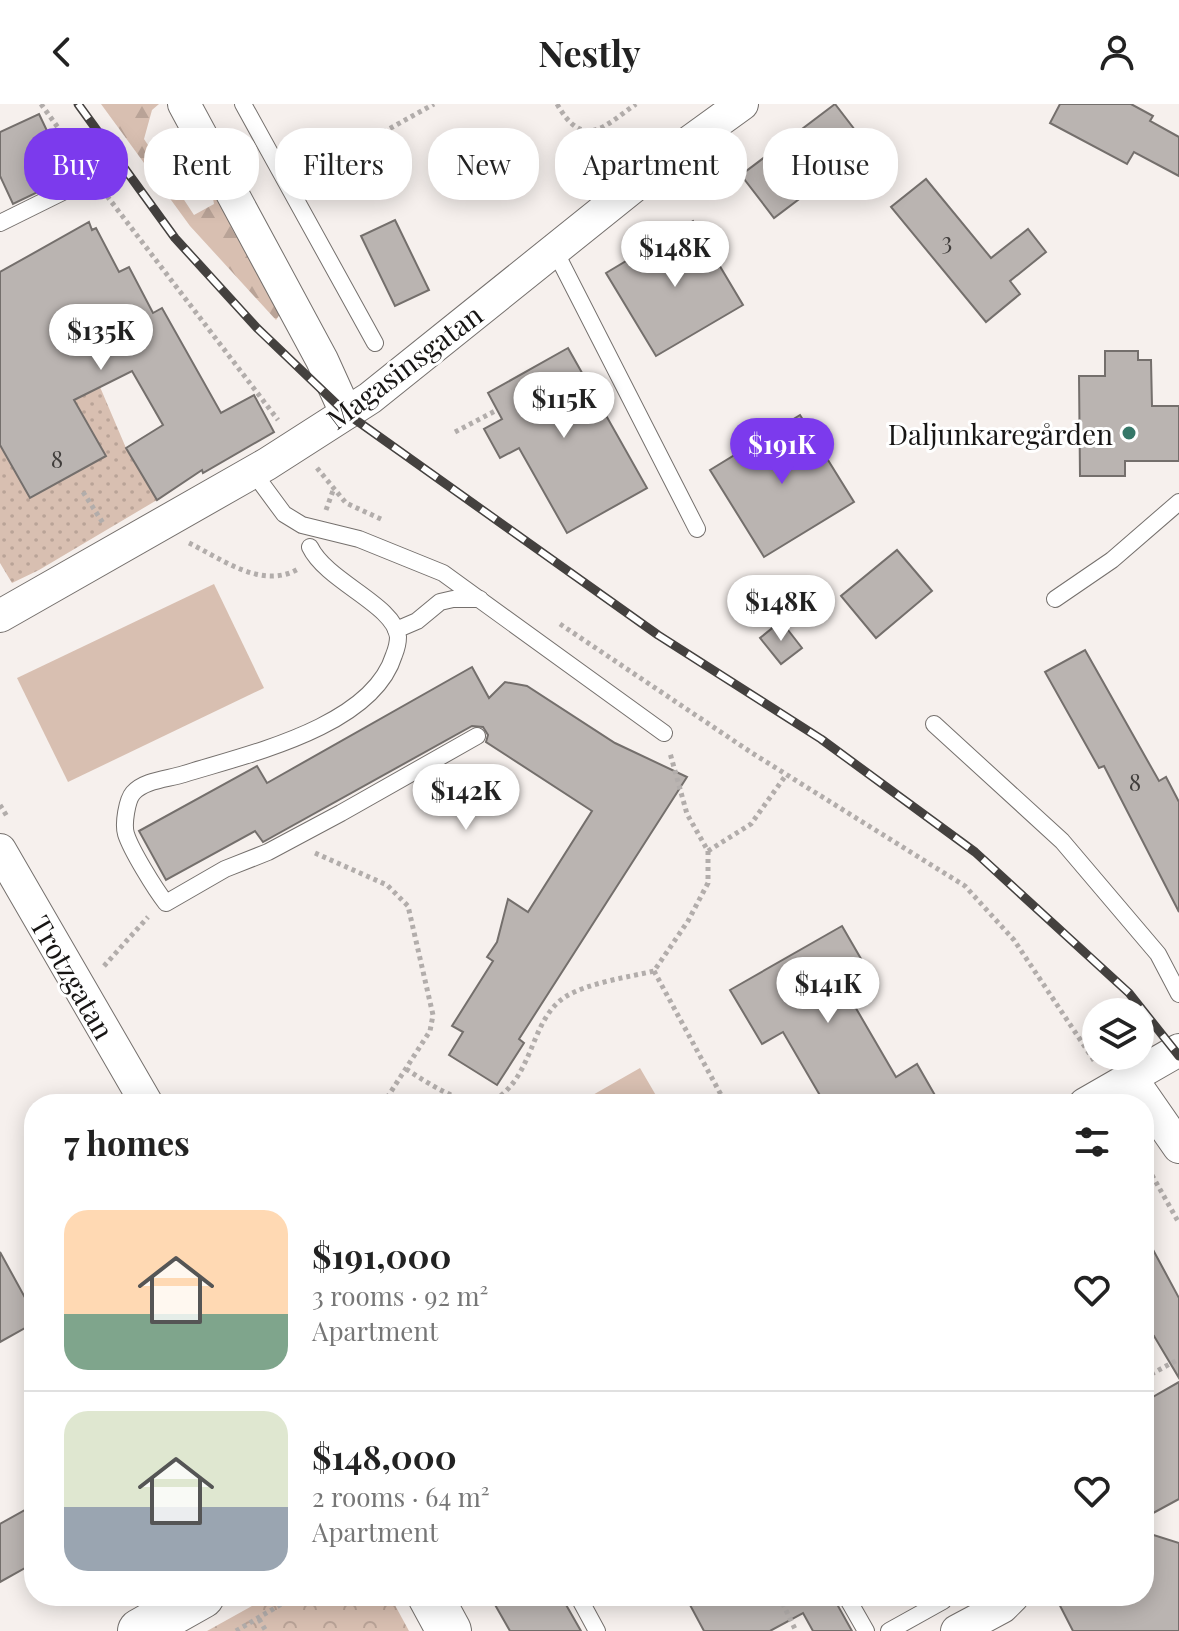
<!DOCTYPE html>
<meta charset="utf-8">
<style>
:root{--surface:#fff;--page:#f6f6f6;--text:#222;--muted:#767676;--line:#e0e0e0;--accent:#7c3aed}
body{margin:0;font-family:"Playfair Display",serif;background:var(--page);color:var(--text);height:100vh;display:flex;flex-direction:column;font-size:30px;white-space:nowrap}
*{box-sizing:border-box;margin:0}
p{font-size:26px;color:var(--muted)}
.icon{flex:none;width:44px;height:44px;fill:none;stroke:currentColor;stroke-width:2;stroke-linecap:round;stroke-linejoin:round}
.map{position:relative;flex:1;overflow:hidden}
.details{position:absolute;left:24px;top:990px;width:1130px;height:512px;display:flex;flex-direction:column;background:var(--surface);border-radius:32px;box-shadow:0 4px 20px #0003}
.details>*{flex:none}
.guide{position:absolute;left:24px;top:24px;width:1132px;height:72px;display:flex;gap:16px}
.tools{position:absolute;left:1082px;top:894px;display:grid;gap:16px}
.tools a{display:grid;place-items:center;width:72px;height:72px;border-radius:50%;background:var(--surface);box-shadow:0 4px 20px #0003;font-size:40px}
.price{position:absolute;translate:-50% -68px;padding:0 18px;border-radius:28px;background:#fff;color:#222;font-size:26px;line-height:52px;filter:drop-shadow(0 2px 4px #0008)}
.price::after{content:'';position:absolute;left:50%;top:48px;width:24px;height:18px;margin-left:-12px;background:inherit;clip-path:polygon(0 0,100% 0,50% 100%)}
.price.current{background:var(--accent);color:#fff}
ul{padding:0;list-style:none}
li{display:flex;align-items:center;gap:24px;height:200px;padding:0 40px}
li+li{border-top:2px solid var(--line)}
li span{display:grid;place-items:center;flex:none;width:224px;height:160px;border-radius:24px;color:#555}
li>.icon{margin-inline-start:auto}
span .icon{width:96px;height:96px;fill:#fffc;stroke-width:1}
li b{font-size:34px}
h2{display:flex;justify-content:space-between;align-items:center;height:96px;padding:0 40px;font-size:34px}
.pill{padding:0 28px;border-radius:32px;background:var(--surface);box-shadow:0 4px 20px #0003;font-size:28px;line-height:72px}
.pill.current{background:var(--accent);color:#fff}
header{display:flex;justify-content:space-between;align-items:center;height:104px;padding:0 40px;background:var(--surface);font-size:36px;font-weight:700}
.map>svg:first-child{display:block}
</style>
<header><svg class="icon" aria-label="back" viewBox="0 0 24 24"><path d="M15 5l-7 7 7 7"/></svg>Nestly<svg class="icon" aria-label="person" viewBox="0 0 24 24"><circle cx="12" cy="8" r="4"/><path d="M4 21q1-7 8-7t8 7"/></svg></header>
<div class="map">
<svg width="1179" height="1527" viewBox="0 0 1179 1527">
<defs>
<pattern id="forest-firs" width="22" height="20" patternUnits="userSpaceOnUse" patternTransform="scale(2)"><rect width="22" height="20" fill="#d8bfb1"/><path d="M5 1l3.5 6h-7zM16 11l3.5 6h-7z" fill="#b9a397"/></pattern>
<pattern id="park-crowns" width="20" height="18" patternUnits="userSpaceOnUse" patternTransform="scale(2)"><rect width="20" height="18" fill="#d8bfb1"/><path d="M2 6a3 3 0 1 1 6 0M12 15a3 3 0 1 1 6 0" fill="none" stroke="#b9a397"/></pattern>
<pattern id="garden-dots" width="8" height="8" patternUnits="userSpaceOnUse" patternTransform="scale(2)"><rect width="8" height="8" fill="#d8bfb1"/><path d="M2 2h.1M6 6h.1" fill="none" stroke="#b9a397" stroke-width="1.8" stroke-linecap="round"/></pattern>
</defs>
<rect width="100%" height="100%" fill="#f6f0ed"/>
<!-- forest -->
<polygon fill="url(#forest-firs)" points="101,0 159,0 152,6 144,35 194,111 214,100 212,89 235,91 284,204 276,216 190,122"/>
<!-- park -->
<polygon fill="url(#park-crowns)" points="270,1492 390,1492 409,1527 207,1527"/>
<!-- garden -->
<path fill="url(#garden-dots)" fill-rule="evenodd" d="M100 283 126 344 157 396 39 466 12 479 0 459V318L47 310ZM106 352 30 394 8 355Z"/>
<!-- pitch -->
<g fill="#d8bfb1">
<polygon points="214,480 264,584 68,678 17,574"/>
<polygon points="640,964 661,1000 577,1000"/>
</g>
<!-- building -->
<g fill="#bab4b1" stroke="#746f6c" stroke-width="2">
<polygon points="835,0 868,43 774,114 741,71"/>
<polygon points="1060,0 1131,0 1153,12 1150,17 1179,33 1179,72 1134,48 1127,60 1050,19"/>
<polygon points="39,10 69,73 13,100 0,72 0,28"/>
<polygon points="926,75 991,154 1028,125 1046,148 1010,177 1020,190 986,218 891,103"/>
<polygon points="395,116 429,186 395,202 361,132"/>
<polygon points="693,117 743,201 656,252 606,169"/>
<polygon points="89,118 92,126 96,124 119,168 129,163 153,209 162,204 221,309 254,291 274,328 203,369 202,366 157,396 126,344 163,321 132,267 74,296 106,352 30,394 0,341 0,168"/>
<polygon points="568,244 647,384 567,429 519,344 500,354 484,325 502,315 488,289"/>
<polygon points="1105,247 1138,247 1138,256 1151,256 1152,302 1179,302 1179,357 1125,357 1125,372 1080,372 1079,272 1105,272"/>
<polygon points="800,311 854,398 764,453 710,366"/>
<polygon points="897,446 932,487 876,534 841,492"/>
<polygon points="781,517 802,544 781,560 760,534"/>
<polygon points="1085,546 1159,677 1166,673 1179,698 1179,808 1104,662 1099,664 1045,568"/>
<polygon points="472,563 489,594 505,578 527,582 615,639 687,673 519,935 524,939 497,981 449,951 463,928 452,922 493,857 487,853 497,838 508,795 528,808 592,707 486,638 488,631 483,623 472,622 263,738 255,727 166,776 139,727 257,662 267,679"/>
<polygon points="842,822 875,879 850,894 896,973 917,960 940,1000 825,1000 783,928 762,940 730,886"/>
<polygon points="1144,1129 1179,1194 1179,1274 1154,1232 1144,1237"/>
<polygon points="0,1148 34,1210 34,1219 0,1238"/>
<polygon points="1179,1278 1179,1395 1144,1414 1144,1298"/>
<polygon points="34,1401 34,1459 0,1478 0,1420"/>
<polygon points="1144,1428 1179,1439 1179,1527 1073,1527 1055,1492 1144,1492"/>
<polygon points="490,1492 561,1492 581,1527 510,1527"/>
<polygon points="708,1492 835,1492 833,1493 852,1527 813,1527 803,1509 770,1527 704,1527 690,1501"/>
</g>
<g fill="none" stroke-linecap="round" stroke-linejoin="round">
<!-- lane casing -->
<g stroke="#75706d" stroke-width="18">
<g id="lane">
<polyline points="243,0 375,239"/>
<polyline points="0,119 93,73"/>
<polyline points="554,145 697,425"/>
<polyline points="253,368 284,410 302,421 359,435 443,469 664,629"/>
<path d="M310 443C327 478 395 501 398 533 398 538 396 546 394 551 372 623 248 650 184 670 169 675 144 676 133 689 127 696 123 720 126 730 131 746 155 785 166 799L225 765 268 748 341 709 477 632"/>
<polyline points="1055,495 1112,456 1179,398"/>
<polyline points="396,526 417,517 440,498 453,495 480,495"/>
<polyline points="934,620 1062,737 1158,850 1179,890"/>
<polyline points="578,1492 597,1527"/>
<polyline points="846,1492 866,1527"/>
<polyline points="889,1527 943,1497"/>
</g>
</g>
<!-- street casing -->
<g stroke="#75706d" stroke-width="34">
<g id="street">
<polyline points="184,0 322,256 346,309"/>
<polyline points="0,512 267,360 370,294 684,42 742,0"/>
<polyline points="0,746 147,1000"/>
<polyline points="1131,974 1179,1043"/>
<polyline points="1085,1000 1179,946"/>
<polyline points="957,1527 1002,1503 1013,1492"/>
</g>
</g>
<!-- secondary casing -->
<g stroke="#75706d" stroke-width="46">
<g id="secondary">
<polyline points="430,1492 449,1527"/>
<polyline points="140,1527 202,1492"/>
</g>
</g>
<!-- path -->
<g stroke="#b2adab" stroke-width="5" stroke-dasharray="4 4" stroke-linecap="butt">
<polyline points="41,0 80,54"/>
<path d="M557 0C584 47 603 23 636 0"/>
<polyline points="306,71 434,0"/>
<polyline points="107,92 278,316"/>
<polyline points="455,328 497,306"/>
<polyline points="317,364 346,399 383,416"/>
<polyline points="83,388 103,419"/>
<polyline points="326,406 334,384"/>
<path d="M189 439C222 455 262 486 298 465"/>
<polyline points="560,520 752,649 965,782 1014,836 1095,958"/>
<polyline points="0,701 8,714"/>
<polyline points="708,747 751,720 786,671"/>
<polyline points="315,749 387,781 408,802 433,911 430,927 383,1000"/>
<polyline points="104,862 148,813"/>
<polyline points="654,867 726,1000"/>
<path d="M406 965C431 981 453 996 483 1000"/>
<path d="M487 1000C535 978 528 917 565 893 587 879 629 873 654 867L688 817 708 779V747L687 710 670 649"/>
<polyline points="1144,1057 1179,1119"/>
<polyline points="1144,1274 1179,1255"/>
<polyline points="779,1492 796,1527"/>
<polyline points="259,1515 266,1527"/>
<polyline points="236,1527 295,1492"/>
</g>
<!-- lane -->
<use href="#lane" stroke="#fff" stroke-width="16"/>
<!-- street -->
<use href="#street" stroke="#fff" stroke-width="32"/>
<!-- secondary -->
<use href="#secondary" stroke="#fff" stroke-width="44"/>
<!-- rail casing -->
<g stroke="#44413f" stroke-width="9">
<polyline id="rail" points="78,0 175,134 257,224 346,309 658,531 821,635 975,748 1129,889 1179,952"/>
</g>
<!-- rail -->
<use href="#rail" stroke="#fff" stroke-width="6" stroke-dasharray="18" stroke-linecap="butt"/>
</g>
<!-- markers -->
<circle fill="#357768" stroke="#fff" stroke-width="3" cx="1129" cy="329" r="8"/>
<g text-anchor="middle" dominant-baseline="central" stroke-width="6" stroke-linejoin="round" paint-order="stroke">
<!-- number labels -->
<g font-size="24" fill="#403d3b">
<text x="947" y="136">3</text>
<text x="57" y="354">8</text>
<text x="1135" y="677">8</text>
</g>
<!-- street labels -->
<g font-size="28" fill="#171514" stroke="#fff">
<text transform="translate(404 262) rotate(-37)">Magasinsgatan</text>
<text transform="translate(73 873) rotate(60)">Trotzgatan</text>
</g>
<!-- poi labels -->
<g font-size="28" fill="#171514" stroke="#fff" text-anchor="end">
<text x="1113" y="329">Daljunkaregården</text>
</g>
</g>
</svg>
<div class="tools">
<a><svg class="icon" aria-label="layers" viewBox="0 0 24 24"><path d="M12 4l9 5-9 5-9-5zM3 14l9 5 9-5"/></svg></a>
</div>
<b class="price" style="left:675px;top:185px">$148K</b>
<b class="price" style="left:101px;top:268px">$135K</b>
<b class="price" style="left:564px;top:336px">$115K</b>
<b class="price current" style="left:782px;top:382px">$191K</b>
<b class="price" style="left:781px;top:539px">$148K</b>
<b class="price" style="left:466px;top:728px">$142K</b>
<b class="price" style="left:828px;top:921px">$141K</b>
<div class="guide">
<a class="pill current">Buy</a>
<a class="pill">Rent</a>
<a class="pill">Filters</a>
<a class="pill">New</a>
<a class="pill">Apartment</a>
<a class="pill">House</a>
</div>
<section class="details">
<h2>7 homes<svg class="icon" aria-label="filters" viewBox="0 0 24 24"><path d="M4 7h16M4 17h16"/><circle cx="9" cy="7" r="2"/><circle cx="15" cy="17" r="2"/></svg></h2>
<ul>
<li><span style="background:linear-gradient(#ffd9b3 65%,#7fa58c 0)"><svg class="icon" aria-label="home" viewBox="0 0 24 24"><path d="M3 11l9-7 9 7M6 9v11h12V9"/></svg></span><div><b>$191,000</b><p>3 rooms · 92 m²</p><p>Apartment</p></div><svg class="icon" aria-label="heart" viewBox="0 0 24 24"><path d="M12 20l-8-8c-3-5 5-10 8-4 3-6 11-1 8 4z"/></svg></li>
<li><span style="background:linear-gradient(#dfe7d0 60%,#9aa5b1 0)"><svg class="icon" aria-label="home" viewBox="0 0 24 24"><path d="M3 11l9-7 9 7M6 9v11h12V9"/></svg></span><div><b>$148,000</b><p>2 rooms · 64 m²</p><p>Apartment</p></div><svg class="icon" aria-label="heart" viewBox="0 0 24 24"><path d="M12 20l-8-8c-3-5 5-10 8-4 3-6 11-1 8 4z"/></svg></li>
</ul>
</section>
</div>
